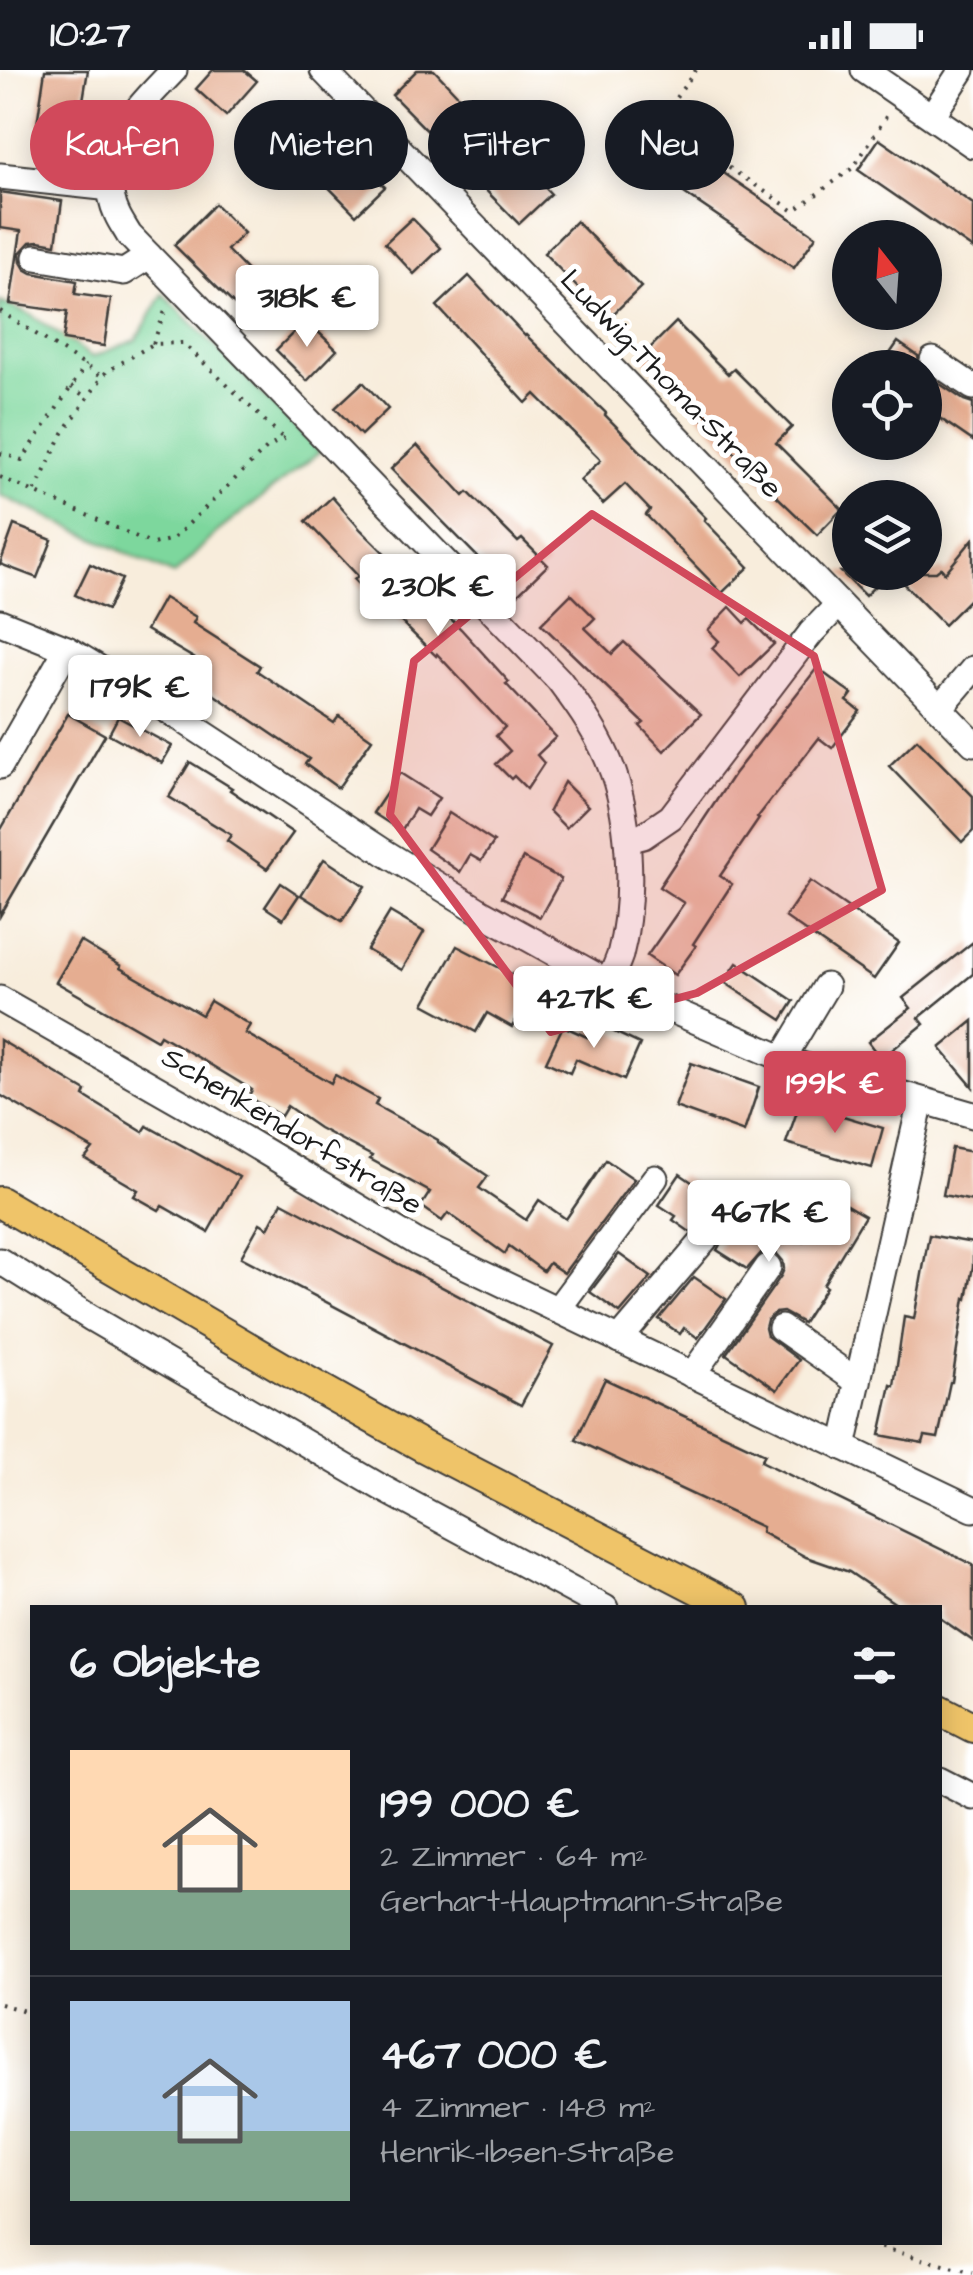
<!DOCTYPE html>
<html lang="de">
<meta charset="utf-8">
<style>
:root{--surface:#171b24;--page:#20242c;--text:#f1f3f6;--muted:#9ea1a6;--line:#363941;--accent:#d1495b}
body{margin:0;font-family:"Architects Daughter",sans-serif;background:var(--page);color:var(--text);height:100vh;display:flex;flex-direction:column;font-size:38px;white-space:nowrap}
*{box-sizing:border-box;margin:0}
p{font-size:32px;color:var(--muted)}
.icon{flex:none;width:55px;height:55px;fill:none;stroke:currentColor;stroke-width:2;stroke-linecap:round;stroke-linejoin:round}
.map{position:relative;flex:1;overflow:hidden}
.sheet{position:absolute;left:30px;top:1535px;width:912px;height:640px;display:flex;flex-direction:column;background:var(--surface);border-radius:0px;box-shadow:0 5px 25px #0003}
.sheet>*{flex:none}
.top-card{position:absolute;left:30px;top:30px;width:915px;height:90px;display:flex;gap:20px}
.needle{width:65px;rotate:343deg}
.buttons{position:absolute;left:832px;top:150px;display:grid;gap:20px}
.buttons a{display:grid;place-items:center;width:110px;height:110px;border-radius:50%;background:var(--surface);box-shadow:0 5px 25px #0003;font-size:50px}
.price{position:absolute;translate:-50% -85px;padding:0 22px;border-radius:10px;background:#fff;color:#222;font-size:32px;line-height:65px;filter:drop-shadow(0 2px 5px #0008)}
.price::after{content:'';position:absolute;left:50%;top:60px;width:30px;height:22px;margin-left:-15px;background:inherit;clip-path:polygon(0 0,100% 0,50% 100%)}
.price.active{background:var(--accent);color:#fff}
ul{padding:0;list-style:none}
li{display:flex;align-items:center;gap:30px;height:250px;padding:0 40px}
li+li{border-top:2px solid var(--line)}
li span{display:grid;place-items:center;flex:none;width:280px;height:200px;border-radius:0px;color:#555}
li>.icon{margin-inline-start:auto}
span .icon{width:120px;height:120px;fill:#fffc;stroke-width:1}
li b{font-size:42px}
h2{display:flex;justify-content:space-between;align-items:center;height:120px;padding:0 40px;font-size:42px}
.pill{padding:0 35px;border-radius:45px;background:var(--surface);box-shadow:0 5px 25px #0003;font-size:35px;line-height:90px}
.pill.active{background:var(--accent);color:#fff}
.status{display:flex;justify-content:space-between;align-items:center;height:70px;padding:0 50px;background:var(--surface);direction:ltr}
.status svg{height:28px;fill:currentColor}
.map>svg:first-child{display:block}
</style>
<div class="status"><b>10:27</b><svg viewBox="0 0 49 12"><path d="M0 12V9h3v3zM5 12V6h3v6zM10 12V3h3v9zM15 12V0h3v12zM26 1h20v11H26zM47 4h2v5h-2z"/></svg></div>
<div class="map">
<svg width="973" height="2205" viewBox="0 0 973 2205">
<rect width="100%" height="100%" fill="#fff"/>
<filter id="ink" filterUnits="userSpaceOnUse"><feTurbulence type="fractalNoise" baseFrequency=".01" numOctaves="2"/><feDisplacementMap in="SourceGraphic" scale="20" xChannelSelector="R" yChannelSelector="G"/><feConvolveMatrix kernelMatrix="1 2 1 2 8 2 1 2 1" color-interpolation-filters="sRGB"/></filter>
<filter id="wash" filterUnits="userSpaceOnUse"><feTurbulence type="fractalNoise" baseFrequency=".0048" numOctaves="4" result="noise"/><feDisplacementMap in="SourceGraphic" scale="40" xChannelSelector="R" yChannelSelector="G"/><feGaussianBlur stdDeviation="2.25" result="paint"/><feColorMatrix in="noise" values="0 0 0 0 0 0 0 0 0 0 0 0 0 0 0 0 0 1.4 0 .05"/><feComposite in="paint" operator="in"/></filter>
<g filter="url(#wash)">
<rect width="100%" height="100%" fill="#f8eddc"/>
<!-- green -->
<polygon fill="#7dd79d" stroke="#4c7a5c" stroke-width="2.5" points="163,224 320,382 216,463 174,505 0,425 0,232 31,245 92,287 136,270"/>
<g id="blocks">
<!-- building -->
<g fill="#e5ad91">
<polygon points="45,0 88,0 78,61 37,54"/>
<polygon points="213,0 244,0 257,11 226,46 196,19"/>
<polygon points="417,0 434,0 551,124 519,154 392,25"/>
<polygon points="308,34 335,63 333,66 385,117 356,145 276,64"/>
<polygon points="161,53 187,77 159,108 133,84"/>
<polygon points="665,63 816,166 794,198 637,91"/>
<polygon points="879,69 973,134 973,179 858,100"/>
<polygon points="0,122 62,131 56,174 39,171 30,172 20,183 21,192 25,199 32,203 77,211 75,224 111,229 104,276 63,270 67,242 10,234 21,161 0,158"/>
<polygon points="215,134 244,163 227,180 274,228 251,251 174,175"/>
<polygon points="412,148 441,178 414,204 385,173"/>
<polygon points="576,151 641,217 608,249 544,183"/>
<polygon points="469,206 525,266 526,265 606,343 605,345 706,448 704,450 749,497 722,523 646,445 650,440 625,414 603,434 580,410 601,390 535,324 526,333 437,236"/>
<polygon points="306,250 337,280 307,311 276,280"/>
<polygon points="676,252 728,304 734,299 792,357 776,373 842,439 817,465 760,410 693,338 642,286"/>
<polygon points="898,272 918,286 919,298 880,298"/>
<polygon points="925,304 964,330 973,333 973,371 925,338"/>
<polygon points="363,312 388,339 361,365 335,338"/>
<polygon points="417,375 464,426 468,422 518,472 522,469 548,495 516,526 391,399"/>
<polygon points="332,427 361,460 461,559 509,612 506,614 556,667 537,685 544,693 527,719 514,706 511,709 496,694 510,681 496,666 505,657 437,584 436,586 389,540 387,543 354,510 358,506 306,451"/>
<polygon points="14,455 52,470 37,508 0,494"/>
<polygon points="973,469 973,526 944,555 892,502 936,502 941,498 945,503"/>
<polygon points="90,494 122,509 107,540 75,525"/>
<polygon points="841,502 889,502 865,526"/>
<polygon points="571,524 595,548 585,558 612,584 624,572 701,644 664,681 640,656 644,653 541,554"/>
<polygon points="164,528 196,547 193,553 260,596 257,601 334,653 339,646 372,669 338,718 305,694 309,689 191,609 202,593 146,560"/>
<polygon points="730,537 745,553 749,549 774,574 740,607 712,578 719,571 708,560"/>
<polygon points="817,598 852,624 847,631 860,641 832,678 819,668 757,748 759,749 720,806 732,814 693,874 696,876 675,905 647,886 684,833 659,817 734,704"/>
<polygon points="68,644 105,665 0,846 0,761"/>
<polygon points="118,647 172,676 162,693 109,664"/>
<polygon points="917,669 973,726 973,761 962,772 889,696"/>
<polygon points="190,692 232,718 230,720 293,763 267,799 227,771 231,765 169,727"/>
<polygon points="400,703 439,728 427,746 415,739 401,761 373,743"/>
<polygon points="564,712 588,736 566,758 549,741"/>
<polygon points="449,743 494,772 481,791 470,785 460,802 427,779"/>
<polygon points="523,788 561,809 540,847 502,827"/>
<polygon points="324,789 365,816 342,851 301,825"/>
<polygon points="810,811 899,873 874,909 785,847"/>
<polygon points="281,813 299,825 283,849 265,837"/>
<polygon points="390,842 424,862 402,900 367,880"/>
<polygon points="80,871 121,896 120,898 202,945 210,931 250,955 245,963 331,1013 335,1005 378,1029 375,1035 438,1070 438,1072 488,1106 479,1118 526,1150 539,1130 566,1149 606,1090 634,1109 564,1203 549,1193 543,1201 509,1176 505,1184 448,1143 442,1151 421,1136 430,1122 370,1089 372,1086 319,1058 287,1036 281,1046 248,1027 252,1020 211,995 160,965 157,970 56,912"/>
<polygon points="973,872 973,904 919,948 924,954 881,989 868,972 911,938 903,928"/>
<polygon points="457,876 535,916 512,957 487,943 476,962 424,934"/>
<polygon points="737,893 794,931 782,950 724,912"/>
<polygon points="973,951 973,1017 940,978"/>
<polygon points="593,952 640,974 624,1010 576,989 570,1003 546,992 563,956 587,967"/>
<polygon points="0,970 86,1021 84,1026 143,1062 147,1056 239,1107 208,1162 162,1136 159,1140 134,1126 138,1120 85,1089 93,1079 0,1025"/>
<polygon points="691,993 759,1017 744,1062 675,1037"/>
<polygon points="800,1033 883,1058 872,1098 786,1073"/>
<polygon points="952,1078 973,1082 973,1131 943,1125"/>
<polygon points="680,1104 739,1144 746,1134 803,1172 831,1126 865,1146 823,1215 826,1217 803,1253 783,1242 775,1243 767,1250 765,1258 767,1266 799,1290 777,1320 726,1284 781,1206 784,1199 783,1191 776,1183 762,1182 747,1199 717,1180 721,1173 721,1164 715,1156 700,1153 690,1162 673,1150 676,1146 659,1135"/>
<polygon points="282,1132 553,1276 521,1335 241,1187 260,1153 268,1158"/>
<polygon points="929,1165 973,1173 973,1196 967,1229 965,1228 952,1312 950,1312 938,1368 925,1366 923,1373 880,1365 891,1315 894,1316 904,1247 914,1249"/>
<polygon points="619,1184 651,1207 620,1243 590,1222"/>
<polygon points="694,1207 726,1229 698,1268 684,1258 680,1264 659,1249"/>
<polygon points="605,1309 765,1384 761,1391 973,1495 973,1571 940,1548 940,1538 902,1538 849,1502 806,1487 761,1462 762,1457 576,1370"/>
</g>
</g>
</g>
<g filter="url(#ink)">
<use href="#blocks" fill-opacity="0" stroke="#3d3b39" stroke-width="2.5"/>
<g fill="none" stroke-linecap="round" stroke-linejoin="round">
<!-- minor casing -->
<g stroke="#3d3b39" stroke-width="29">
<g id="minor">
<path d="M174 0C160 15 144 30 132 47 112 73 103 114 117 144 120 151 125 158 129 165L559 610C580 638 601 668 613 702 631 753 634 832 620 885 617 894 612 904 609 913"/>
<polyline points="323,0 973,673"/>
<polyline points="864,0 973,75"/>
<polyline points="932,46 962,0"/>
<polyline points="0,106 111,118"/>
<polyline points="36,187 124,202 149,186"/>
<polyline points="933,290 973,317"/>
<polyline points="0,552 67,579 177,646 384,782 483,843 609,913 794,993 973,1045"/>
<polyline points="940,638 973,599"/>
<polyline points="0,696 67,579"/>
<polyline points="628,770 643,766 671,747 811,563 838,535"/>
<polyline points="0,929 212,1050 418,1173 973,1439"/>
<polyline points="783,988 826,916"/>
<polyline points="0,1191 91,1248 382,1418 605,1538"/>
<polyline points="557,1240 655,1108"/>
<polyline points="781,1258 858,1312"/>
<polyline points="619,1270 705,1169"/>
<polyline points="692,1305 768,1197"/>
<polyline points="843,1377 921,1031"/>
<polyline points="940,1710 973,1727"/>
</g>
</g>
<!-- major casing -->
<g stroke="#3d3b39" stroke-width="34">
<g id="major">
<polyline points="0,1132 283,1298 424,1377 735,1538"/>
<polyline points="940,1640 973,1657"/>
</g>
</g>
<!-- path -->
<g stroke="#3d3b39" stroke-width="4" stroke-dasharray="2.5 8" stroke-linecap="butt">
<polyline points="696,0 659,51 794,141 854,97 887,45"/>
<polyline points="0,241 103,307"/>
<polyline points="153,274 165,241"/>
<polyline points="71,317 88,328"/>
<polyline points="0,383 22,390 86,295"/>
<polyline points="0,407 153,474 173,469 269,376 291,366"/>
<polyline points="35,421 63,363 106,302 153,274 183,273 284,369"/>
<polyline points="0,1934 32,1943"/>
<polyline points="861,2172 973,2203"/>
</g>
<!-- minor -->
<use href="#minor" stroke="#fff" stroke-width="25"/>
<!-- major -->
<use href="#major" stroke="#efc469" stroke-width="30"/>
</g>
</g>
<!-- marked area -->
<path fill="#d1495b" fill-opacity="0.2" stroke="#d1495b" stroke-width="8" stroke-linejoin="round" d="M592 444 814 586 882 820 697 923 551 962 390 745 414 591Z"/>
<g text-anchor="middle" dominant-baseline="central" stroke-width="10" stroke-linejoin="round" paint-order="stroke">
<!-- street labels -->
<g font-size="30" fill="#1c1c1c" stroke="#fff">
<text transform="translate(671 314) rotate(46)">Ludwig-Thoma-Straße</text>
<text transform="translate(292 1061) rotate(31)">Schenkendorfstraße</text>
</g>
</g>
</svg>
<div class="buttons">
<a><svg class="needle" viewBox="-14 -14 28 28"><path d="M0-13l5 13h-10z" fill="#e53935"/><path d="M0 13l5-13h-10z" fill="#9ea1a6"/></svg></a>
<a><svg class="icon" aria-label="locate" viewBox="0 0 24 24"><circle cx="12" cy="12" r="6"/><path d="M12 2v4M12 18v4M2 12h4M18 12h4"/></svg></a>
<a><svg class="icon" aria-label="layers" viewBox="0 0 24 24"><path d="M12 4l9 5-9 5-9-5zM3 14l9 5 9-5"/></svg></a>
</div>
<b class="price" style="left:307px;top:280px">318K €</b>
<b class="price" style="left:438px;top:569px">230K €</b>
<b class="price" style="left:140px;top:670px">179K €</b>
<b class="price" style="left:594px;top:981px">427K €</b>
<b class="price active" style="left:835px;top:1066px">199K €</b>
<b class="price" style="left:769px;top:1195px">467K €</b>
<div class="top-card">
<a class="pill active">Kaufen</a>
<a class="pill">Mieten</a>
<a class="pill">Filter</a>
<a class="pill">Neu</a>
</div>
<section class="sheet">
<h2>6 Objekte<svg class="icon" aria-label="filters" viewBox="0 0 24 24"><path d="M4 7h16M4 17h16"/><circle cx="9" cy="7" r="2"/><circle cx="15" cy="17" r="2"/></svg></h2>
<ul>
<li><span style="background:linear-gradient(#ffd9b3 70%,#7fa58c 0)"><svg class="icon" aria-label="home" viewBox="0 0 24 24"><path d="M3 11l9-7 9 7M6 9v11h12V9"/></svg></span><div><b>199 000 €</b><p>2 Zimmer · 64 m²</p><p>Gerhart-Hauptmann-Straße</p></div></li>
<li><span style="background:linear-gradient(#a9c7e8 65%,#7fa58c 0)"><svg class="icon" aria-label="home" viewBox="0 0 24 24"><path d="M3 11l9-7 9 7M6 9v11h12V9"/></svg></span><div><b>467 000 €</b><p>4 Zimmer · 148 m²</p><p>Henrik-Ibsen-Straße</p></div></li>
</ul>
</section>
</div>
